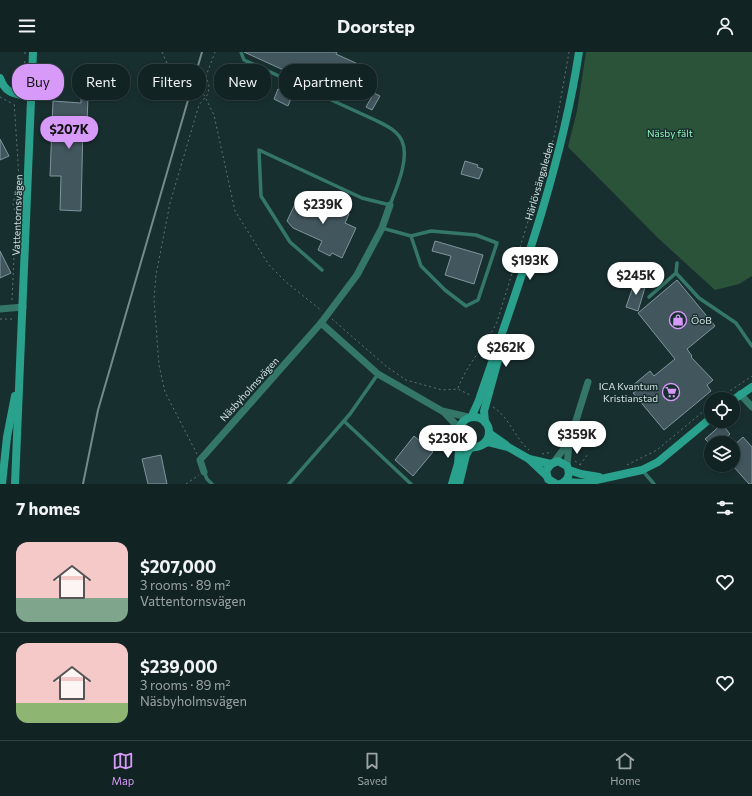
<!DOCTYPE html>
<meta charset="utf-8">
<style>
:root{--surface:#122324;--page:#1b2b2c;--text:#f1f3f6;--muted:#9ca4a6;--line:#314041;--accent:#d89af8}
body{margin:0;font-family:Commissioner,sans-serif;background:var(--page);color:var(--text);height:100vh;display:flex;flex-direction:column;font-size:15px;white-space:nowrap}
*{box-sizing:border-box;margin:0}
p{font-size:13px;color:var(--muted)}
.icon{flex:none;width:22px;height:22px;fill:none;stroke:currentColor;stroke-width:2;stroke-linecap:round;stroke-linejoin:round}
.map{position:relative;height:432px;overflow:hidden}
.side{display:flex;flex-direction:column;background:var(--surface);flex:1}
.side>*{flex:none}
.guide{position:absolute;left:12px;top:12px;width:400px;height:36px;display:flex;gap:8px}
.buttons{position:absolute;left:704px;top:340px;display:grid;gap:8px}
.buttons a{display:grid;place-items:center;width:36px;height:36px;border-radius:50%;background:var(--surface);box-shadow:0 2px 6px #0003,0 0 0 1px var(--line);font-size:20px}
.price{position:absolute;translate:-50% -34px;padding:0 9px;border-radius:14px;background:#fff;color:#222;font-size:13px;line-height:26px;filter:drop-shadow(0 1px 2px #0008)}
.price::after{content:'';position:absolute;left:50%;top:24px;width:12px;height:9px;margin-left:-6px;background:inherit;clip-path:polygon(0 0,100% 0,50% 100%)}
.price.selected{background:var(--accent);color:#111}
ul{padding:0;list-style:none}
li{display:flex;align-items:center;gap:12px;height:100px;padding:0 16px}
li+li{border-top:1px solid var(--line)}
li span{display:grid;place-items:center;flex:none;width:112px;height:80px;border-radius:12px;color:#555}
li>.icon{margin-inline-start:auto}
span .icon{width:48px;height:48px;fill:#fffc;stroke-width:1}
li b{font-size:17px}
h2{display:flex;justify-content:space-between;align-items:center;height:48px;padding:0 16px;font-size:17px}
.chip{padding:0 14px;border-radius:16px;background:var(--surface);box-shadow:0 2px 6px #0003,0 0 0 1px var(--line);font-size:14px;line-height:36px}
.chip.selected{background:var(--accent);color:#111}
header{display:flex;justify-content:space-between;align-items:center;height:52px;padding:0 16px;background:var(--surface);font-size:18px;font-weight:700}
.menu{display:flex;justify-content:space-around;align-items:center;height:56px;border-top:1px solid var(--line);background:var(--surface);font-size:11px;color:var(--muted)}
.menu a{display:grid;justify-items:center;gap:2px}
.menu .selected{color:var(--accent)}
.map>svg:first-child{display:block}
</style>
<header><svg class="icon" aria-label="menu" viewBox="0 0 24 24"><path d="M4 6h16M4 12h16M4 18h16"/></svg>Doorstep<svg class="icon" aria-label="person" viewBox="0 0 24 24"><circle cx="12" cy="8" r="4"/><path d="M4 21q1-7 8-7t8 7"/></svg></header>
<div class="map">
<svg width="752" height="432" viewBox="0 0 752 432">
<rect width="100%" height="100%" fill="#182f30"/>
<!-- green -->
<polygon fill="#2b533a" points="586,0 752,0 752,224 739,232 715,238 658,186 568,95 577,59"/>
<!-- building -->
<g fill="#42565e" stroke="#7e959d">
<polygon points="244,0 337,0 336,2 371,18 363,35 352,30 350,35 344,32 346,27 334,21 326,37 317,33 315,37 308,33 310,30"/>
<polygon points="278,37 292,44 288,54 274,47"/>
<polygon points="374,41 380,44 372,58 366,55"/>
<polygon points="81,45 88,45 87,71 83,71 81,159 60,158 61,124 50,124 53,49 81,51"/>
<polygon points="0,87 9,104 0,108"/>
<polygon points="465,109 478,113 477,115 483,117 479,127 461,122"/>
<polygon points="298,146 313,153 316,146 349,162 345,171 356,176 342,206 332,201 330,204 318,198 322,189 293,176 287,169"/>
<polygon points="435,189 483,203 474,232 445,223 451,204 432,199"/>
<polygon points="0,199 11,221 0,226"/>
<polygon points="677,228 715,274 687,297 692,304 691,305 713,328 707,333 711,339 664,378 633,341 636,339 632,334 650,319 654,324 675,307 638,261"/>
<polygon points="635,229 646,232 638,259 626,255"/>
<polygon points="722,372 730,382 720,391 709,391 705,387"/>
<polygon points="414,384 433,400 413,424 395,408"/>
<polygon points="743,385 752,395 752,432 749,432 733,414 733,394"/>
<polygon points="161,403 167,432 148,432 142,407"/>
</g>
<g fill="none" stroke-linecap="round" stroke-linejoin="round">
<!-- path -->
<g stroke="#607474" stroke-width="1" stroke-dasharray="2 3" stroke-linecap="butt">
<polyline points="25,0 25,4"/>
<polyline points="162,0 176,31 202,39 214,63 235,159 269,213 286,230 322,259"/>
<polyline points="39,31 50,32"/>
<polyline points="16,34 24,18 25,9"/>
<polyline points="0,45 13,52"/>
<polyline points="12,248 16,163 13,152 19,125 14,49"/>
<polyline points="0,267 13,267"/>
<polyline points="332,267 387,315 406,328 442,338 458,337 472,344"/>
<path d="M458 336C467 312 486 293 497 270L554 85 569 0"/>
<polyline points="718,347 752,324"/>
<path d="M493 355C509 365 515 386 529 398"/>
<polyline points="197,402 165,340 159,313 154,247 156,223 170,151 199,53 208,42 209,34 206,24 215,0"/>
<polyline points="542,402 552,400"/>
<polyline points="575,409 582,414"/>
<polyline points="580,413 588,402"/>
<polyline points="627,413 657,398 711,353"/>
<polyline points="186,432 199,423"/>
</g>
<!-- lane -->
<g stroke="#347769" stroke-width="3.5">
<path d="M241 0 244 8 375 68C385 73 397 78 402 89 410 106 396 137 390 153L362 146 259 98 261 144 290 190 322 218"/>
<polyline points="382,176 411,184 431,179 476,183 497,191 478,248 466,254 445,238 421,214 411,184"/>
<polyline points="677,211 676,221 699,246 736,271 752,294"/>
<polyline points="649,245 676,221"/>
<polyline points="344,369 411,432"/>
<polyline points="643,419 654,432"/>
<polyline points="204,420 207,427 212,432"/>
<polyline points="289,432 350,362 378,322"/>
</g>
<!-- street -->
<g stroke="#347769" stroke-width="7">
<polyline points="390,153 382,176 357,223 321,271 378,322 442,359 468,365"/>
<polyline points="0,257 23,255"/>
<polyline points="740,342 752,355"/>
<polyline points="444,360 459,376"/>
<polyline points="554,410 568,391"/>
<polyline points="567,414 569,391 588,330"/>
<polyline points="204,420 200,408 321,271"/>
</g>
<!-- secondary -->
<g stroke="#29a18c" stroke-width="8">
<path d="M0 26C6 43 16 42 31 45"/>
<polyline points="733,348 752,335"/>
<path d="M472 364C474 358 478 352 480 345 519 232 561 118 579 0"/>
<circle cx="474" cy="380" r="15"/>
<polyline points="485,370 484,359 500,301"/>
<polyline points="489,381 506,393"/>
<polyline points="482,393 488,390 508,395 529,407 551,412"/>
<polyline points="529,407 547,424"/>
<polyline points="569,418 581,422 599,425"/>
<polyline points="565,430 583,431 642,418 658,410 711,366"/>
<polyline points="2,432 7,385 15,344"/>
<polyline points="15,432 33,0"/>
<polyline points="452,432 458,412 460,386"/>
<polyline points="459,432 466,403 470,396 475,395"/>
<path d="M556 432 548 427 546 419 551 412 558 409 567 414C571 422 568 429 560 432"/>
</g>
<!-- rail -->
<polyline stroke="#778a8a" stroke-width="2" points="83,432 98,358 202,0"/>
</g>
<!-- icons -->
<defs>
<g id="shop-ring" transform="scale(0.9)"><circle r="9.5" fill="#182f30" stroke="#d89af8" stroke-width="1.5"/><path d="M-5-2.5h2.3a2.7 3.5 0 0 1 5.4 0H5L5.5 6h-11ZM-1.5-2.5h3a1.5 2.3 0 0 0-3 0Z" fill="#d89af8"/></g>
<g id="supermarket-ring" transform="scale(0.9)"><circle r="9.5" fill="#182f30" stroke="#d89af8" stroke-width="1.5"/><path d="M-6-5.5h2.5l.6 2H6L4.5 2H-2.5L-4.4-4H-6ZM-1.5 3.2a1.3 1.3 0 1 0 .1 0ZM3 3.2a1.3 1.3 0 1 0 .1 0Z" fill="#d89af8"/></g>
</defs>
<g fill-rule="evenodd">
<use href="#shop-ring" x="678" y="268"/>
<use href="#supermarket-ring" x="671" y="340"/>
</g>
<g text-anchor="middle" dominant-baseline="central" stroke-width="3" stroke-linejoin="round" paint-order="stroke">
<!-- park labels -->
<g font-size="10" fill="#91f4b6" stroke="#182f30">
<text x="670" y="81">Näsby fält</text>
</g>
<!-- street labels -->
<g font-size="10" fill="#d3e1e1" stroke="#182f30">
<text transform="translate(539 129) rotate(-74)">Härlövsängaleden</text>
<text transform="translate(17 163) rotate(-88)">Vattentornsvägen</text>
<text transform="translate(249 337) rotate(-48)">Näsbyholmsvägen</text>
</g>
<!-- poi labels -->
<g font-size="10" fill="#d3e1e1" stroke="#182f30" text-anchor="start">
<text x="691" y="268">ÖoB</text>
<text x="658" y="334" text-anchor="end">ICA Kvantum<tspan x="658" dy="12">Kristianstad</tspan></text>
</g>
</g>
</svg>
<div class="buttons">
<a><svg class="icon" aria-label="locate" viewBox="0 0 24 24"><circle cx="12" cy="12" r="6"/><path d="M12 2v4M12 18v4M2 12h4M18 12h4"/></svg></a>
<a><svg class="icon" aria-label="layers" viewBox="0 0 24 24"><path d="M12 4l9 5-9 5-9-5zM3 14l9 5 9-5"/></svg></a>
</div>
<b class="price selected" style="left:69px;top:98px">$207K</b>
<b class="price" style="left:323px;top:173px">$239K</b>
<b class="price" style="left:530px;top:229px">$193K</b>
<b class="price" style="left:636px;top:244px">$245K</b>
<b class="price" style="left:506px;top:316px">$262K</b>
<b class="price" style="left:577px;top:403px">$359K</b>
<b class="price" style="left:448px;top:407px">$230K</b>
<div class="guide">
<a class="chip selected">Buy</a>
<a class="chip">Rent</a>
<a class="chip">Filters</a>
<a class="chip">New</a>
<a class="chip">Apartment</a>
</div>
</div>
<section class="side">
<h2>7 homes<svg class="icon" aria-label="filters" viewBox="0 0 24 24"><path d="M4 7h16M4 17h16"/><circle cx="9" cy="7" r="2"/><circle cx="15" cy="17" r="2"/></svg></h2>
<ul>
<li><span style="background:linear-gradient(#f6c9c9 70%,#7fa58c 0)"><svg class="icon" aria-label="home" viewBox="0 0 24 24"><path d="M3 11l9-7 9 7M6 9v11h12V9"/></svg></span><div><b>$207,000</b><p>3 rooms · 89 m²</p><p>Vattentornsvägen</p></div><svg class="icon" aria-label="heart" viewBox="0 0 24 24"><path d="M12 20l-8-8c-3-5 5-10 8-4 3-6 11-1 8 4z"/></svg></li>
<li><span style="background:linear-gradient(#f6c9c9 75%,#8fb573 0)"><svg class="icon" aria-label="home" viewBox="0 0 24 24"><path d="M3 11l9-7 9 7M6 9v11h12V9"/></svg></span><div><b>$239,000</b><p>3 rooms · 89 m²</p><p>Näsbyholmsvägen</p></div><svg class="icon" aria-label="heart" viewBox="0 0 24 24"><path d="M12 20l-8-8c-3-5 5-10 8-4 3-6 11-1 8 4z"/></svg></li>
</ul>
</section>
<nav class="menu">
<a class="selected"><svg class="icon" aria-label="map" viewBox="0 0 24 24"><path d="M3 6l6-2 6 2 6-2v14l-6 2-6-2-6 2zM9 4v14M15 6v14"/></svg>Map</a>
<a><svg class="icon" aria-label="saved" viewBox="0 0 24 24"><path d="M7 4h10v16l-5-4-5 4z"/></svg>Saved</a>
<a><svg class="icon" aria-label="home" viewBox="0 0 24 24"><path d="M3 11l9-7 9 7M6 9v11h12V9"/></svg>Home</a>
</nav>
